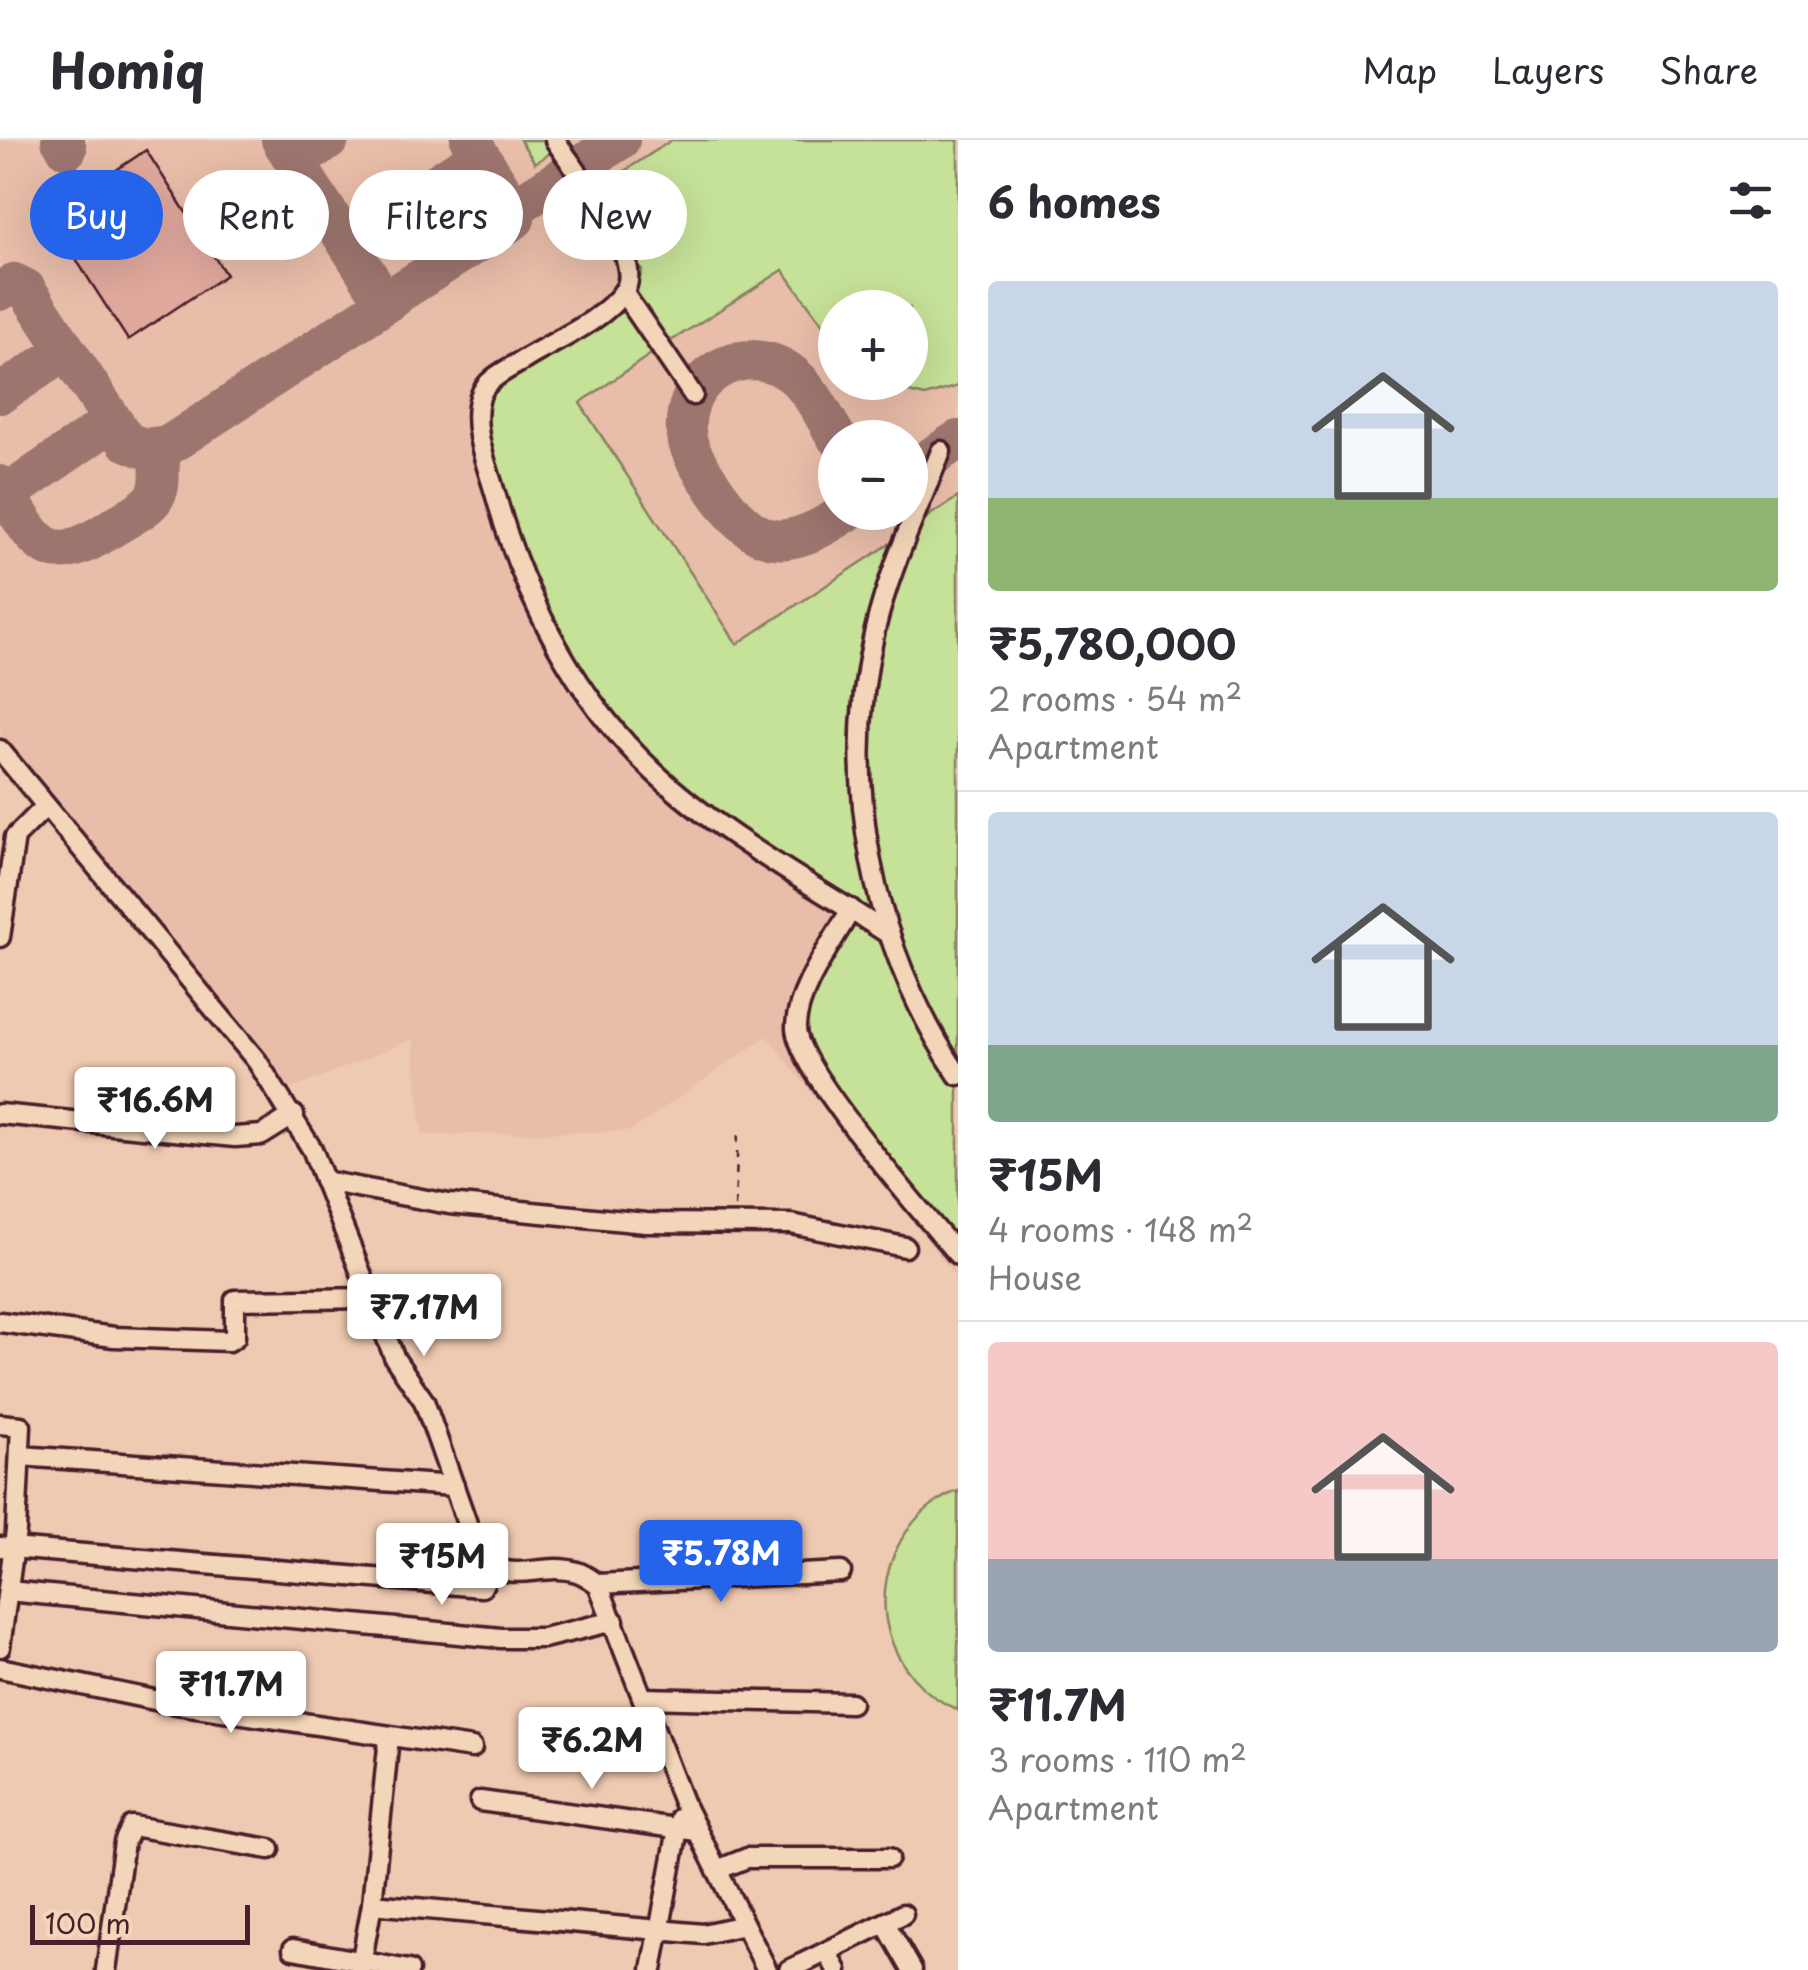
<!DOCTYPE html>
<meta charset="utf-8">
<style>
:root{--surface:#fff;--page:#f7f7f7;--text:#2b2b33;--muted:#7c7c81;--line:#e1e1e2;--accent:#2563eb}
body{margin:0;font-family:"Playpen Sans",sans-serif;background:var(--page);color:var(--text);height:100vh;display:flex;flex-direction:column;font-size:38px;white-space:nowrap}
*{box-sizing:border-box;margin:0}
p{font-size:32px;color:var(--muted)}
.icon{flex:none;width:55px;height:55px;fill:none;stroke:currentColor;stroke-width:2;stroke-linecap:round;stroke-linejoin:round}
.map{position:relative;flex:1;overflow:hidden}
.side{display:flex;flex-direction:column;background:var(--surface);width:850px}
.side>*{flex:none}
.guide{position:absolute;left:30px;top:30px;width:778px;height:90px;display:flex;gap:20px}
.tools{position:absolute;left:818px;top:150px;display:grid;gap:20px}
.tools a{display:grid;place-items:center;width:110px;height:110px;border-radius:50%;background:var(--surface);box-shadow:0 10px 40px #0002;font-size:50px}
.scale{position:absolute;left:30px;bottom:25px;width:220px;box-sizing:border-box;padding-left:10px;border:5px solid #4a1f2b;border-top:0;font-size:28px;line-height:35px;white-space:nowrap;color:#4a1f2b;-webkit-text-stroke:8px #f3d6b9;paint-order:stroke}
.price{position:absolute;translate:-50% -85px;padding:0 22px;border-radius:10px;background:#fff;color:#222;font-size:32px;line-height:65px;filter:drop-shadow(0 2px 5px #0008)}
.price::after{content:'';position:absolute;left:50%;top:60px;width:30px;height:22px;margin-left:-15px;background:inherit;clip-path:polygon(0 0,100% 0,50% 100%)}
.price.selected{background:var(--accent);color:#fff}
ul{padding:0;list-style:none}
li{display:grid;align-content:center;gap:20px;height:530px;padding:0 30px}
li+li{border-top:2px solid var(--line)}
li span{display:grid;place-items:center;height:310px;border-radius:10px;color:#555}
li>.icon{margin-inline-start:auto}
span .icon{width:180px;height:180px;fill:#fffc;stroke-width:1}
li b{font-size:42px}
h2{display:flex;justify-content:space-between;align-items:center;height:120px;padding:0 30px;font-size:42px}
.chip{padding:0 35px;border-radius:45px;background:var(--surface);box-shadow:0 10px 40px #0002;font-size:35px;line-height:90px}
.chip.selected{background:var(--accent);color:#fff}
header{display:flex;align-items:center;gap:60px;box-sizing:border-box;height:140px;padding:0 50px;background:var(--surface);border-bottom:2px solid var(--line)}
header strong{font-size:48px}
nav{display:flex;gap:55px;margin-inline-start:auto;font-size:35px}
main{display:flex;flex:1;min-height:0}
.map>svg:first-child{display:block}
</style>
<header>
<strong>Homiq</strong>
<nav><a>Map</a><a>Layers</a><a>Share</a></nav>
</header>
<main>
<div class="map">
<svg width="958" height="1830" viewBox="0 0 958 1830">
<rect width="100%" height="100%" fill="#efcab2"/>
<filter id="ink" filterUnits="userSpaceOnUse"><feTurbulence type="fractalNoise" baseFrequency=".01" numOctaves="2"/><feDisplacementMap in="SourceGraphic" scale="20" xChannelSelector="R" yChannelSelector="G"/><feConvolveMatrix kernelMatrix="1 2 1 2 8 2 1 2 1" color-interpolation-filters="sRGB"/></filter>
<g filter="url(#ink)">
<!-- built -->
<path fill="#e8bda9" fill-rule="evenodd" d="M0 0H958V1140L767 896 631 991 422 995 413 899 287 951 0 593ZM835 168H910V242H835ZM835 298H910V372H835Z"/>
<!-- green -->
<g fill="#c6e198" stroke="#888062" stroke-width="2.5">
<polygon points="520,0 547,0 553,11 535,23"/>
<polygon points="672,0 958,0 958,246 925,256 876,244 910,242 910,168 835,168 835,201 783,130 663,206 635,156 642,131 597,49"/>
<path d="M613 172 628 173 658 209 580 263 737 504 897 399 860 554 878 778C812 737 740 698 680 647 592 572 538 467 505 358 495 324 473 281 493 248Z"/>
<path d="M958 357V923C878 787 842 623 889 469 897 442 903 406 921 383 929 373 947 365 958 357Z"/>
<path d="M851 786 869 790 885 809 958 943V1105C929 1070 808 931 802 896 796 862 831 811 851 786Z"/>
<path d="M958 1351V1570C885 1539 862 1452 909 1388 920 1373 939 1357 958 1351Z"/>
</g>
<g fill="none" stroke-linecap="round" stroke-linejoin="round">
<!-- taxiway -->
<g stroke="#9c746e" stroke-width="40">
<polyline points="61,0 67,9"/>
<polyline points="281,0 381,156 389,159 515,79 514,69 470,0"/>
<polyline points="303,17 329,0"/>
<polyline points="522,63 620,0"/>
<polyline points="354,96 472,21"/>
<polyline points="0,151 14,143 26,149 126,301 143,308 169,305"/>
<polyline points="0,254 50,221"/>
<path d="M837 298C824 277 812 251 793 235 752 201 689 229 686 282 684 306 698 325 711 344 754 409 782 415 847 372"/>
<polyline points="910,331 958,300"/>
<polyline points="23,343 98,291"/>
<path d="M0 345C36 399 43 434 110 389 123 380 145 371 154 358 166 341 153 322 166 307L394 158"/>
</g>
</g>
<!-- building -->
<polygon fill="#e1a89d" stroke="#4a1f2b" stroke-width="2.5" points="146,10 226,135 128,200 48,76"/>
<g fill="none" stroke-linecap="round" stroke-linejoin="round">
<!-- minor casing -->
<g stroke="#4a1f2b" stroke-width="25">
<g id="minor">
<path d="M555 0C574 30 647 120 624 151 603 181 556 200 525 219 509 229 486 238 480 257 470 289 489 329 497 360 525 460 578 561 654 632 722 696 812 744 890 795"/>
<polyline points="623,152 693,255"/>
<path d="M941 311C918 370 889 429 875 490 839 641 872 806 958 935"/>
<path d="M0 610 257 921 312 1009 395 1219 424 1261 477 1412C509 1450 539 1420 577 1432 584 1434 592 1440 598 1444L683 1662 767 1830"/>
<path d="M851 769C833 803 798 847 796 886 793 926 927 1078 958 1115"/>
<polyline points="0,797 15,697 46,666"/>
<polyline points="0,974 235,997 262,995 294,975"/>
<polyline points="324,1041 449,1064 646,1083 791,1084 905,1107"/>
<polyline points="0,1182 114,1197 229,1201 235,1197 235,1160 369,1158"/>
<polyline points="0,1284 21,1286 16,1391 0,1507"/>
<polyline points="20,1316 454,1346"/>
<polyline points="0,1407 482,1447 491,1428"/>
<polyline points="598,1444 841,1432"/>
<polyline points="8,1451 501,1498 543,1498 614,1481"/>
<polyline points="0,1528 169,1563 472,1608"/>
<polyline points="643,1558 851,1563"/>
<polyline points="480,1661 697,1691"/>
<polyline points="717,1730 747,1718 889,1718"/>
<polyline points="372,1764 389,1597"/>
<polyline points="885,1783 912,1830"/>
<polyline points="293,1809 409,1830"/>
<polyline points="827,1812 837,1830"/>
<polyline points="106,1830 124,1702 132,1686 270,1709"/>
<polyline points="360,1830 372,1764 703,1794 744,1785"/>
<polyline points="652,1830 680,1678"/>
<polyline points="789,1830 903,1774"/>
</g>
</g>
<!-- path -->
<polyline stroke="#4a1f2b" stroke-width="2.5" stroke-dasharray="8 8" stroke-linecap="butt" points="735,1067 738,992"/>
<!-- minor -->
<use href="#minor" stroke="#f3d6b9" stroke-width="18"/>
</g>
</g>
</svg>
<div class="tools">
<a>+</a>
<a>−</a>
</div>
<div class="scale">100 m</div>
<b class="price" style="left:155px;top:1012px">₹16.6M</b>
<b class="price" style="left:424px;top:1219px">₹7.17M</b>
<b class="price selected" style="left:721px;top:1465px">₹5.78M</b>
<b class="price" style="left:442px;top:1468px">₹15M</b>
<b class="price" style="left:231px;top:1596px">₹11.7M</b>
<b class="price" style="left:592px;top:1652px">₹6.2M</b>
<div class="guide">
<a class="chip selected">Buy</a>
<a class="chip">Rent</a>
<a class="chip">Filters</a>
<a class="chip">New</a>
</div>
</div>
<section class="side">
<h2>6 homes<svg class="icon" aria-label="filters" viewBox="0 0 24 24"><path d="M4 7h16M4 17h16"/><circle cx="9" cy="7" r="2"/><circle cx="15" cy="17" r="2"/></svg></h2>
<ul>
<li><span style="background:linear-gradient(#c9d6e8 70%,#8fb573 0)"><svg class="icon" aria-label="home" viewBox="0 0 24 24"><path d="M3 11l9-7 9 7M6 9v11h12V9"/></svg></span><div><b>₹5,780,000</b><p>2 rooms · 54 m²</p><p>Apartment</p></div></li>
<li><span style="background:linear-gradient(#c9d6e8 75%,#7fa58c 0)"><svg class="icon" aria-label="home" viewBox="0 0 24 24"><path d="M3 11l9-7 9 7M6 9v11h12V9"/></svg></span><div><b>₹15M</b><p>4 rooms · 148 m²</p><p>House</p></div></li>
<li><span style="background:linear-gradient(#f6c9c9 70%,#9aa5b1 0)"><svg class="icon" aria-label="home" viewBox="0 0 24 24"><path d="M3 11l9-7 9 7M6 9v11h12V9"/></svg></span><div><b>₹11.7M</b><p>3 rooms · 110 m²</p><p>Apartment</p></div></li>
</ul>
</section>
</main>
